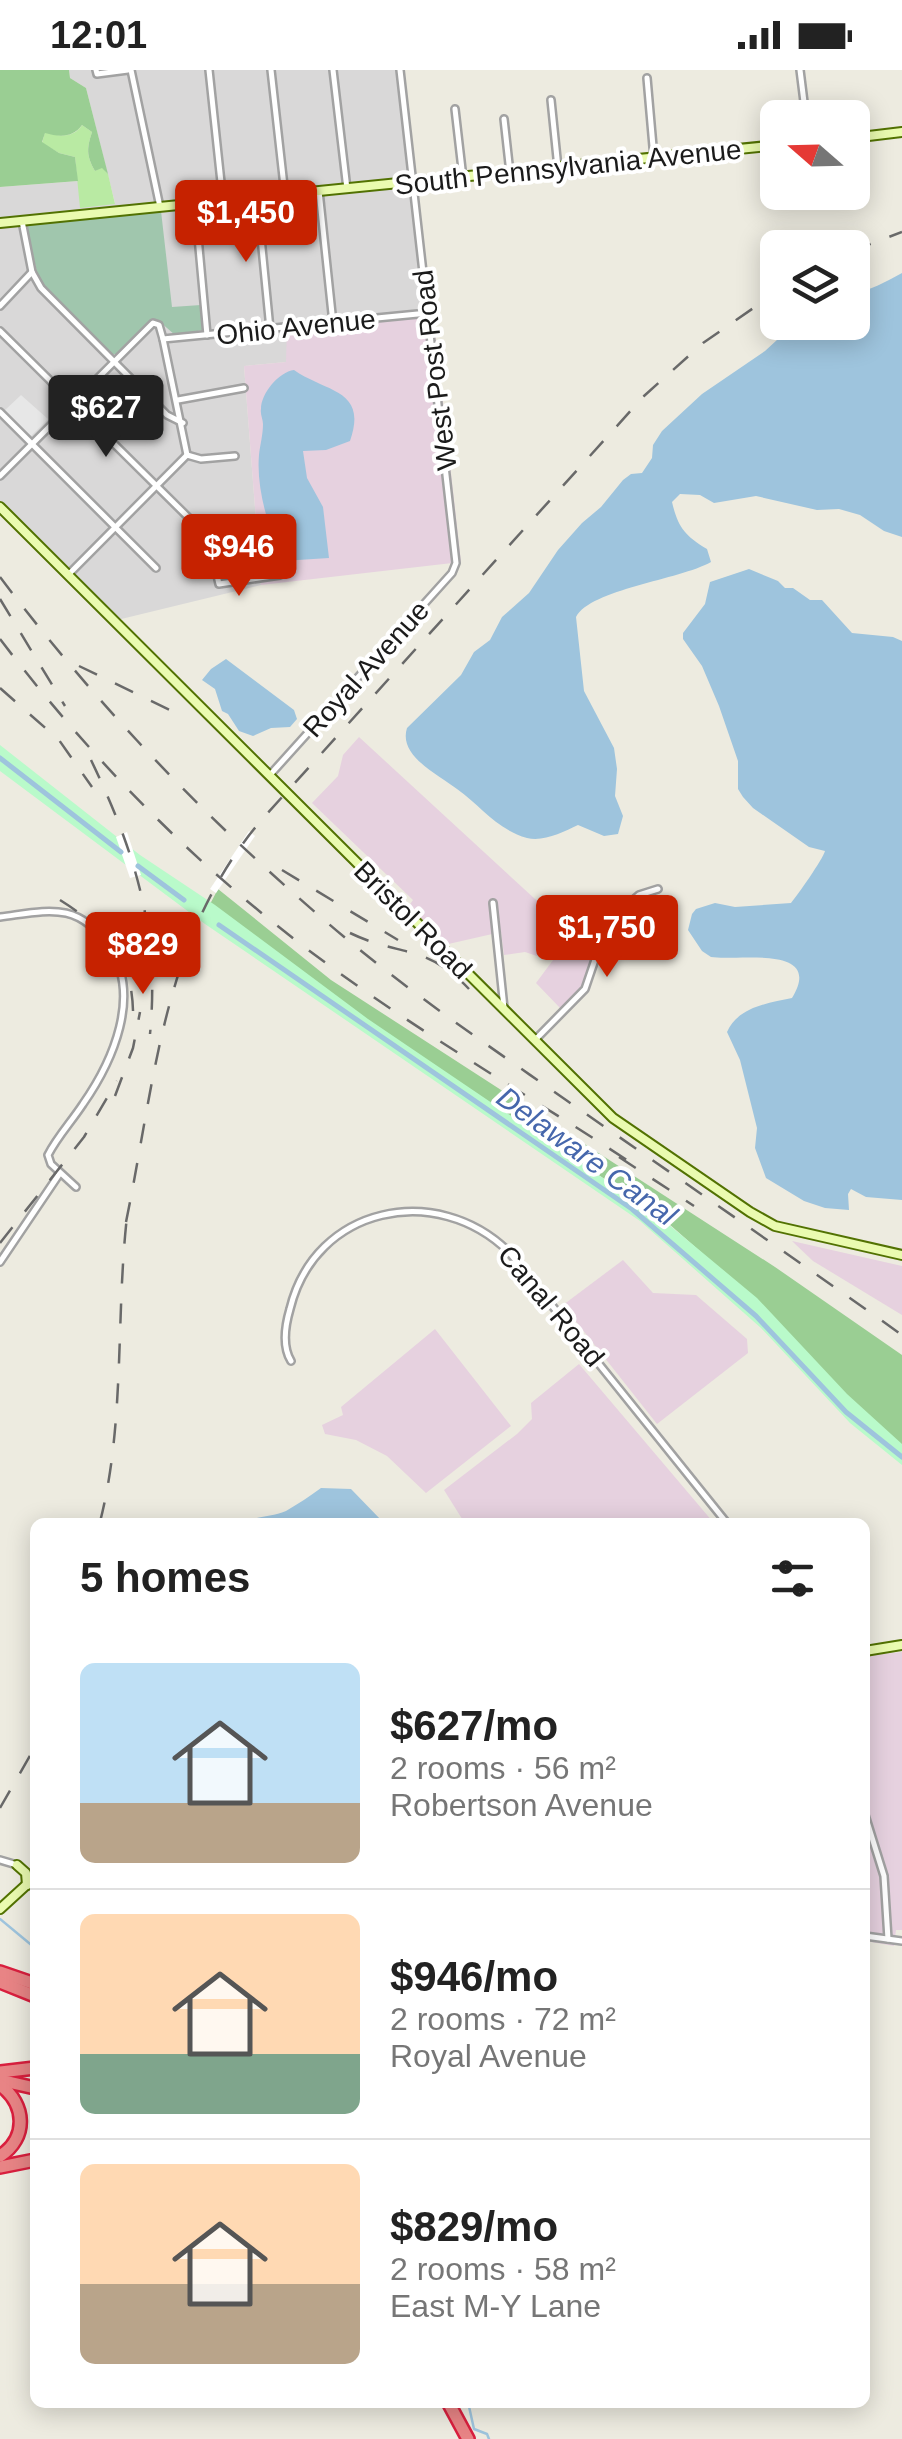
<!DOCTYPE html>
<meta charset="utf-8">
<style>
:root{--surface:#fff;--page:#f2f2f2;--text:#222;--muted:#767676;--line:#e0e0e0;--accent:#c62200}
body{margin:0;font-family:Arial,sans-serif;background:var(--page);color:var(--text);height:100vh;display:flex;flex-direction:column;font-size:38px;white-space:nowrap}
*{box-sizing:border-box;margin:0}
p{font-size:32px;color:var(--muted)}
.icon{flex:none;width:55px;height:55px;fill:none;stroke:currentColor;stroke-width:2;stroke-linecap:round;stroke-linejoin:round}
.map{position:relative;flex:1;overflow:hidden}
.details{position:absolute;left:30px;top:1448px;width:840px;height:890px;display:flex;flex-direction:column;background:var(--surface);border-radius:15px;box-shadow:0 5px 25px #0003}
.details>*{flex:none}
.needle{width:65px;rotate:290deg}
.controls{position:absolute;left:760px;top:30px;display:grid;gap:20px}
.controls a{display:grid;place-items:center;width:110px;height:110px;border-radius:15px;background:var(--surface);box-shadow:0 5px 25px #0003;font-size:50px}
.price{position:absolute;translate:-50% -85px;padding:0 22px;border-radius:10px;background:var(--accent);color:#fff;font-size:32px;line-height:65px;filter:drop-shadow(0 2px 5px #0008)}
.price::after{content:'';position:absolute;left:50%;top:60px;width:30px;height:22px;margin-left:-15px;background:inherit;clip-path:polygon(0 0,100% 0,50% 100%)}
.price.selected{background:#222;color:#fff}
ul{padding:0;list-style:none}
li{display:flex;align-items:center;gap:30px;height:250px;padding:0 50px}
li+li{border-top:2px solid var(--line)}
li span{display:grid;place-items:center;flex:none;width:280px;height:200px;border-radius:15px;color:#555}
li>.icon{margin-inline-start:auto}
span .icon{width:120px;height:120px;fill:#fffc;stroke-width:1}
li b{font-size:42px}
h2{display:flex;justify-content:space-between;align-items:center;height:120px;padding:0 50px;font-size:42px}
.status{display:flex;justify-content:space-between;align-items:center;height:70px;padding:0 50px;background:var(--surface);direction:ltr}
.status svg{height:28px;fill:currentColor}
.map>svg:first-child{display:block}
</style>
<div class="status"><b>12:01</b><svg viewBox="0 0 49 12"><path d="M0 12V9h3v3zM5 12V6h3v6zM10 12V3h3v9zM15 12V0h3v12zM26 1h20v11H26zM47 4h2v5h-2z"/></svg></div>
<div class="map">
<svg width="902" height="2369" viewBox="0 0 902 2369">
<rect width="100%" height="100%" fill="#edebe0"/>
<!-- residential -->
<polygon fill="#d9d8d8" points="69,0 400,0 428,243 287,259 287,292 244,296 261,515 113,551 0,436 0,117 79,111 115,133 86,18 70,8"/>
<!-- industrial -->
<g fill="#e6d1df">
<polygon points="433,243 461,492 261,515 244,296 286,292 287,258"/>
<polygon points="359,667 535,829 598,868 585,915 561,939 536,913 559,882 537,886 525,882 504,885 501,862 444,875 408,837 413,830 312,733 338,706 343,685"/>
<polygon points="792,1171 902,1196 902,1245 813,1191"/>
<polygon points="623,1190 653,1223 696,1225 747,1269 748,1283 657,1354 563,1235"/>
<polygon points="435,1259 511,1356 426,1423 387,1386 356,1370 325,1364 322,1355 343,1345 341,1337"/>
<polygon points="579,1294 713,1452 464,1452 444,1420 517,1364 532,1349 531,1333"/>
<polygon points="902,1582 902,1860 896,1860 894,1876 865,1871 865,1586"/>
</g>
<!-- grass -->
<path fill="#b9eaa3" d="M82 55 92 62C87 78 86 85 95 101L102 97 108 104 115 134 80 138 75 87 59 83 42 73 45 62C59 67 74 68 82 55Z"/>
<!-- forest -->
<g fill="#9ace93">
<path d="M0 0H69L70 8 86 18 108 104 102 98 95 101C86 85 87 78 92 62L82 55C73 68 59 67 45 63L42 72 59 83 75 87 78 111 0 117Z"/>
<polygon points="218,819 331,910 775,1197 902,1285 902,1376 843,1326 753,1228 660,1146 383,961 209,836"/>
</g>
<!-- cemetery -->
<polygon fill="#a0c6ad" points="161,141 172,237 201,235 203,260 175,265 159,251 149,251 117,284 111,284 39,211 26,154"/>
<!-- park -->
<polygon fill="#b9faca" points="0,675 140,785 215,835 368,949 656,1144 757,1228 847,1324 902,1374 902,1395 850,1353 761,1258 640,1151 205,854 0,701"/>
<!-- parking -->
<polygon fill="#e7e7e7" points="21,325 48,349 31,366 4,341"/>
<!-- water -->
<g fill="#9ec4dd">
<path d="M902 203V467L884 461 860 445 839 439 817 440 756 426 714 433 700 425 680 424 672 432C678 457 684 465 707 479L711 492C679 510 591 519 576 547L584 621 614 678 617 699 615 726 623 746 618 764 604 766 578 755C563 762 544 772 527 768 496 759 481 736 457 719 439 705 398 686 407 658L461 605 474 582 490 570 502 547 529 523 558 480 582 453 601 437 623 410 631 404 642 403 652 388 653 375 662 361 702 324 765 281 790 258 803 253 852 252 853 224C870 220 886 212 902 203Z"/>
<path d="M294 300C327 323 368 319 350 371L326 380 303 381 307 408 323 437 329 488 282 491C269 459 256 419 259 385 260 375 263 365 263 354 263 349 260 344 261 339 261 323 279 302 294 300Z"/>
<path d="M749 499 778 511 785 518H793L810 530H822L852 563 893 567 902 571V1130L866 1127 851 1119 848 1124 849 1140 825 1138 804 1131 766 1108 755 1078 757 1058 740 990 727 962C738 937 768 933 792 928 825 874 737 891 711 887L702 881 688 860 692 844 696 839 715 833 735 837 791 833C797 826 823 789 825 781L809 777 753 738 743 727 738 719V691L719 636 702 596 683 569V563L705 534 710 512Z"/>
<polygon points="226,589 294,640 297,649 290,657 271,658 253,666 239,661 228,644 222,641 215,619 202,610 211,599"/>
<path d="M321 1418 351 1419 383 1452H247C259 1445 273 1447 286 1441 298 1434 310 1426 321 1418Z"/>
</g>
<!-- pier -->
<g fill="#fff">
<polygon points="249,761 255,766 216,823 210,819"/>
<polygon points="127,762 141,805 130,808 116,767"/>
</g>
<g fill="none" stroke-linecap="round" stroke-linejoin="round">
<!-- stream -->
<g stroke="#9ec4dd" stroke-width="2.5">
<polyline points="0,1849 35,1878"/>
<polyline points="468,2332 474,2359 487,2364 489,2369"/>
</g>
<!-- canal -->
<g stroke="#9ec4dd" stroke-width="5">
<polyline points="0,688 121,782"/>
<polyline points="138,796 184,830"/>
<polyline points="219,855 632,1139 756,1246 846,1342 902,1387"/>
</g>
<!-- street casing -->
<g stroke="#a2a2a2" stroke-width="10">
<g id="street">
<polyline points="96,0 97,4 128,0"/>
<polyline points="131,0 160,137"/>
<polyline points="209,0 223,131"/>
<polyline points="271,0 285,125"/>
<polyline points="333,0 347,119"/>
<polyline points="800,0 806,48"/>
<polyline points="647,8 654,88"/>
<polyline points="551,30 558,98"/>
<polyline points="455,39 463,108"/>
<polyline points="504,49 510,103"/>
<polyline points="319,121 333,253"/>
<polyline points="257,127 270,259"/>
<polyline points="195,134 207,265"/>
<polyline points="22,151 32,202 41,218 167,345 183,353"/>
<polyline points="0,236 32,202"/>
<path d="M0 261 192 451C212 461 214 494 219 514L280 505"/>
<polyline points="163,269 428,243"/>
<polyline points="178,330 244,318"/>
<polyline points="0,342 156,498"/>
<polyline points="187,385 201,389 235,386"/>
<polyline points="0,406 153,253 159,255 163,269 187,385"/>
<polyline points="200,455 228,451"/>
<polyline points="68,505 187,385"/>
<polyline points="269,706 452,503 456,493 400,0"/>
<polyline points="493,833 504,938"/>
<path d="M0 847C47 841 78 830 109 877 142 925 113 991 83 1034 72 1051 57 1067 48 1085L51 1094 76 1117"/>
<polyline points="536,969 585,919 601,872 624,838 639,825 658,819"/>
<polyline points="0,1192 60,1103"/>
<path d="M291 1291C282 1276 285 1256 290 1239 315 1136 437 1111 509 1182L726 1452"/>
<polyline points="865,1745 884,1806 888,1869"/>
<polyline points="0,1790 17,1795"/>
<polyline points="865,1866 902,1871"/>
</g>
</g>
<!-- secondary casing -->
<g stroke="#527202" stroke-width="12">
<g id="secondary">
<polyline points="852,68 902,62"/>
<polyline points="0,153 778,75"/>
<polyline points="0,437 613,1048 750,1142 775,1156 902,1185"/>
<polyline points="865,1581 902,1575"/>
<polyline points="17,1795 26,1803 27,1815"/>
<polyline points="0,1839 35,1807"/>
</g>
</g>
<!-- highway casing -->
<g stroke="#d91f3e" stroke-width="16">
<g id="highway">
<polyline points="0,1902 35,1914"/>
<polyline points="0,1912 35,1926"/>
<polyline points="0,2002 35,1998"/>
<polyline points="0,2010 35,2018"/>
<path d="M0 2015C26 2034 28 2068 0 2086"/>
<polyline points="0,2097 35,2090"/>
<polyline points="448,2332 468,2369"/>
</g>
</g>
<!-- street -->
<use href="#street" stroke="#fff" stroke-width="5"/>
<!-- secondary -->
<use href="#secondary" stroke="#eafbb0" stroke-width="8"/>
<!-- highway -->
<use href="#highway" stroke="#e88485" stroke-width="11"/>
<!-- rail -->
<g stroke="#696969" stroke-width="2.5" stroke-dasharray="20 20" stroke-linecap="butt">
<polyline points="852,181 902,162"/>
<path d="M0 507C95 633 203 746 323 849 399 915 483 972 566 1030 678 1108 791 1186 902 1265"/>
<polyline points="0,529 65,636"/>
<path d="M0 569C83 678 176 776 284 861 392 947 514 1016 630 1092"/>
<polyline points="79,596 176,643"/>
<polyline points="0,618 59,670 92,717"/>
<path d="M91 690C135 782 160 861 150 964"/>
<polyline points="282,800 398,870"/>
<path d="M60 830C112 863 135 890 133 955"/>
<path d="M350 863C400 887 425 873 469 919"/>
<polyline points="115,1026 133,978 140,942"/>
<polyline points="619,1087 694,1136"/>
<path d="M126 1152C156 1007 163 862 265 746L644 326 703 273 778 221"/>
<polyline points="0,1173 84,1067 117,1011"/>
<path d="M100 1452C126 1350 115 1242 128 1138"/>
<polyline points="0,1738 35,1677"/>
</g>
</g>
<g text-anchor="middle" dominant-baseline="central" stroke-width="8" stroke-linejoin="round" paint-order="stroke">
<!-- street labels -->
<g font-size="28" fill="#1b1b1b" stroke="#fff">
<text transform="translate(568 97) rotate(-6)">South Pennsylvania Avenue</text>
<text transform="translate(296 257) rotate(-6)">Ohio Avenue</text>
<text transform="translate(435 300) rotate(-97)">West Post Road</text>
<text transform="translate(366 599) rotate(-48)">Royal Avenue</text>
<text transform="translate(413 850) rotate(45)">Bristol Road</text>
<text transform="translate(551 1236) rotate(50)">Canal Road</text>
</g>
<!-- water labels -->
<g font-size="30" font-style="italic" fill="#4667ac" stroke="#fff">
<text transform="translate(587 1086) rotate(36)">Delaware Canal</text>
</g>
</g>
</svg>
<div class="controls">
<a><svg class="needle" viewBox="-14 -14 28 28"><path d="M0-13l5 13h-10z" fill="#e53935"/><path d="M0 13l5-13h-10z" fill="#767676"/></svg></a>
<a><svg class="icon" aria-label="layers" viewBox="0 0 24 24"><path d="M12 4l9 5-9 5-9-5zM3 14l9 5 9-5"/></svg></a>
</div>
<b class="price" style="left:246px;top:195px">$1,450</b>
<b class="price selected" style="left:106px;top:390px">$627</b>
<b class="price" style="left:239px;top:529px">$946</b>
<b class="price" style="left:607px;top:910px">$1,750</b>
<b class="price" style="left:143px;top:927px">$829</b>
<section class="details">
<h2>5 homes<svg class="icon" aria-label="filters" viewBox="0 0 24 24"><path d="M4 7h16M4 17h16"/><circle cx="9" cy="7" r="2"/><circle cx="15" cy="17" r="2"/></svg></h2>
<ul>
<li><span style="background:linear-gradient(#bfe0f5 70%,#b9a48a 0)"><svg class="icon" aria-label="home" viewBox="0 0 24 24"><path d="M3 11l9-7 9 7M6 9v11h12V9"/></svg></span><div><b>$627/mo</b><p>2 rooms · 56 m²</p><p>Robertson Avenue</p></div></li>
<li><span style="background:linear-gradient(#ffd9b3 70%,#7fa58c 0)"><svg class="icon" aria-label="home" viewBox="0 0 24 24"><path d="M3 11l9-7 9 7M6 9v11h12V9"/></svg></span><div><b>$946/mo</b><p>2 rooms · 72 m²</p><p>Royal Avenue</p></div></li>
<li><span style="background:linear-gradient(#ffd9b3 60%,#b9a48a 0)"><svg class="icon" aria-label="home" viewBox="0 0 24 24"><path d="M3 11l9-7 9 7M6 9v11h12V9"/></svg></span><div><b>$829/mo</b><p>2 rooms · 58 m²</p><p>East M-Y Lane</p></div></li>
</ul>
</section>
</div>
